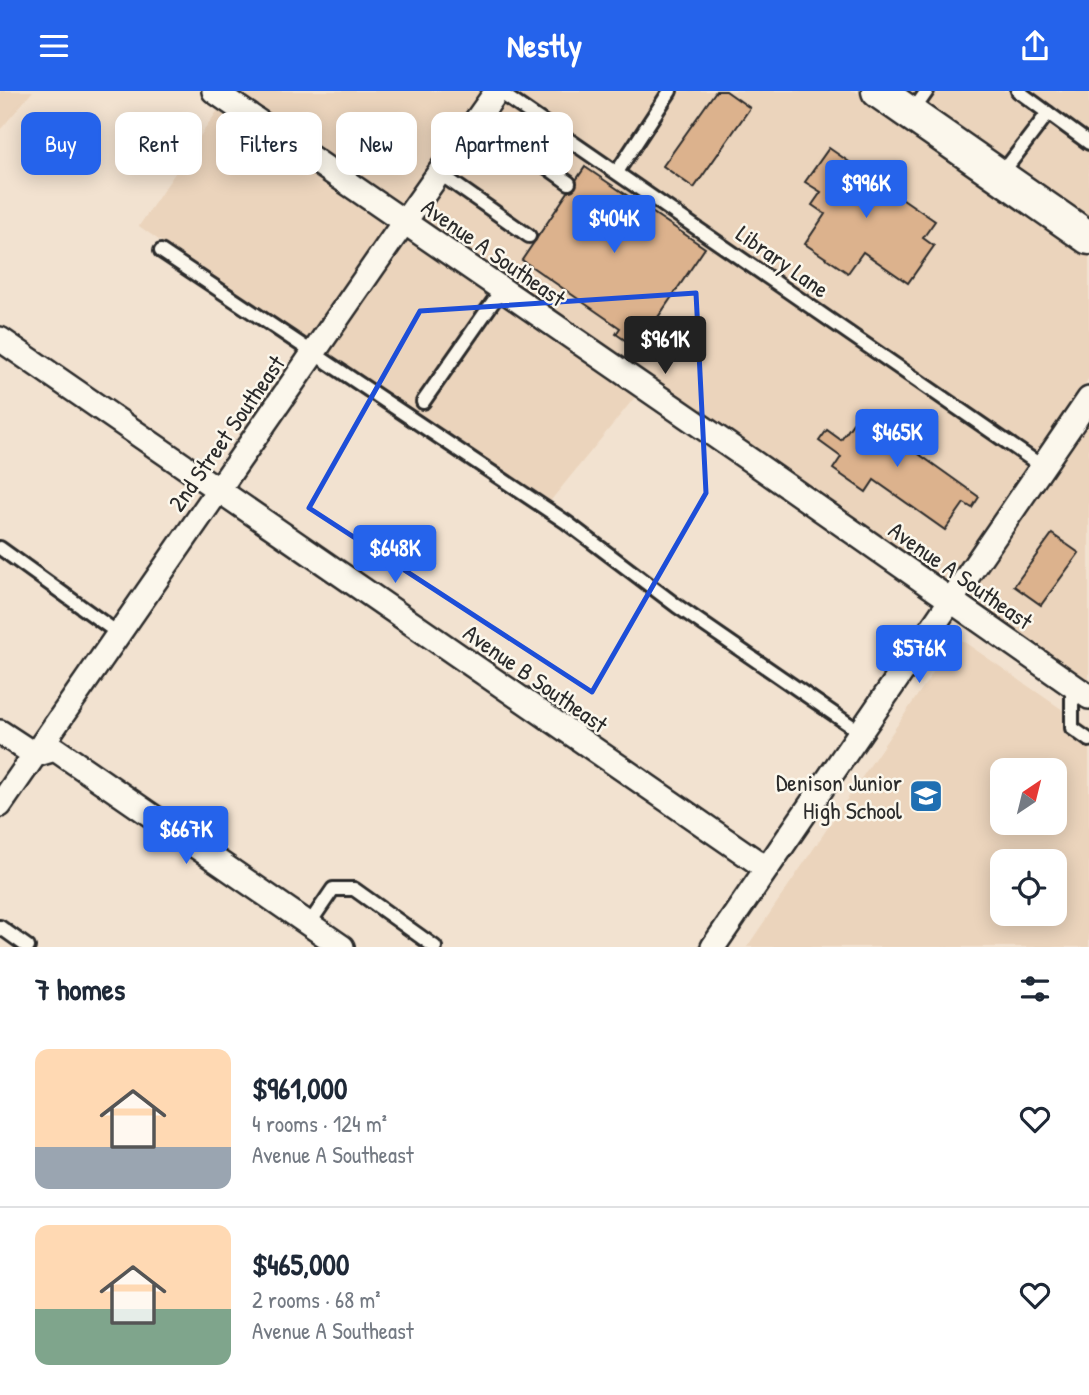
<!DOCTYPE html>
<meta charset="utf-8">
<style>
:root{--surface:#fff;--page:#f6f6f7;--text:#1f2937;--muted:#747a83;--line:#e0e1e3;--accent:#2563eb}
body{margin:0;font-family:"Patrick Hand",sans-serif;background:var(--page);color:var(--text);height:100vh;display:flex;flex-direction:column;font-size:26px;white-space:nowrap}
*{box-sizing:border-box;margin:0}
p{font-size:23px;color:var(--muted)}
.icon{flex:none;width:38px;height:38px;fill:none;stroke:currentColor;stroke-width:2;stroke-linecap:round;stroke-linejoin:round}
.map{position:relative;height:856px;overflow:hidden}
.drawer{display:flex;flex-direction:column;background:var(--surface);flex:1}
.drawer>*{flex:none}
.banner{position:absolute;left:21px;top:21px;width:700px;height:63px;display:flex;gap:14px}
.needle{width:46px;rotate:35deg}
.tools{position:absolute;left:990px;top:667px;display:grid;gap:14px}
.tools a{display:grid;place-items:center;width:77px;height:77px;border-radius:14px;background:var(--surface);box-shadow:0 4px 18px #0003;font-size:35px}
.price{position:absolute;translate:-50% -60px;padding:0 16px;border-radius:7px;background:var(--accent);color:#fff;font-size:23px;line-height:46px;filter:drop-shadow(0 2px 4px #0008)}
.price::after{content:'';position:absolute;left:50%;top:42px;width:21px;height:16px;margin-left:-10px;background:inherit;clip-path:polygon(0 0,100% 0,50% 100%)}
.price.selected{background:#222;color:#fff}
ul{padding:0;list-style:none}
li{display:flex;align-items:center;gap:21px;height:175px;padding:0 35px}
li+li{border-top:2px solid var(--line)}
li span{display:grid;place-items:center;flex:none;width:196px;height:140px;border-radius:14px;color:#555}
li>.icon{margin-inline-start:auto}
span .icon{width:84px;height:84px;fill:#fffc;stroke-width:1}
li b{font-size:30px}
h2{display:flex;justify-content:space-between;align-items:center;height:84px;padding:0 35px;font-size:30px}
.chip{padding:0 24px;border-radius:14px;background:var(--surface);box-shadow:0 4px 18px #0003;font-size:24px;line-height:63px}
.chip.selected{background:var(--accent);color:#fff}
header{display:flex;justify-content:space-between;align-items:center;height:91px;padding:0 35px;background:var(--accent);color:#fff;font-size:32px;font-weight:700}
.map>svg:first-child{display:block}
</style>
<header><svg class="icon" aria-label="menu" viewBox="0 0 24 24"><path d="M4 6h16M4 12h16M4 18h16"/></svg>Nestly<svg class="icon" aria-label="share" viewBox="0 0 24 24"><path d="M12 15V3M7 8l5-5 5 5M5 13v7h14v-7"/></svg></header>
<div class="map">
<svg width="1089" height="856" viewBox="0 0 1089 856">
<rect width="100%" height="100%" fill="#f2e2d0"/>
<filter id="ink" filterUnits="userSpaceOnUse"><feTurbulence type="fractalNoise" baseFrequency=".0143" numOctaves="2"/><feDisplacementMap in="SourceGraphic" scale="14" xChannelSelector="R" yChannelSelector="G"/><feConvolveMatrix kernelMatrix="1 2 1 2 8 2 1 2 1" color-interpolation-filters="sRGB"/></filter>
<g filter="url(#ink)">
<!-- built -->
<g fill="#ebd4bc" fill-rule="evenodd">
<polygon points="0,0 33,0 0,39"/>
<polygon points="238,0 483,0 402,114"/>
<polygon points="510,0 855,0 1089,163 1089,287 949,492 420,127"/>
<polygon points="900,0 1089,0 1089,132"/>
<polygon points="215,16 387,134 306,253 139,135 218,19"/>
<polygon points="406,147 635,306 543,419 324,266"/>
<polygon points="1089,328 1089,590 968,505"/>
<path d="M957 546 1089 637V856H747ZM1003 679H1055V732H1003ZM1003 770H1055V822H1003Z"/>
</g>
<!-- building -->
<g fill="#dcb28d" stroke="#2b2b2b" stroke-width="2">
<polygon points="716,0 726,0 750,17 694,97 663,75"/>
<polygon points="829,57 935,130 923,147 934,155 908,192 863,161 848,182 805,153 825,123 812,114 821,101 805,91"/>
<polygon points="585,76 705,157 637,257 616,243 620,237 522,169"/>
<polygon points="864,317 905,346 902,351 979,406 972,417 964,412 945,439 874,389 866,401 833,378 841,366 819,350 827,339 841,349"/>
<polygon points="1052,443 1079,462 1041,514 1014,495"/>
</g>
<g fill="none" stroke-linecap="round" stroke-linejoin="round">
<!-- service casing -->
<g stroke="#2b2b2b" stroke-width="18">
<g id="service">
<polyline points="498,0 1043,376"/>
<polyline points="1018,0 1048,22"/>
<polyline points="911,23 927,0"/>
<polyline points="478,27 569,92"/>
<polyline points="617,81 670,0"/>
<polyline points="439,82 529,145"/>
<polyline points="1000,85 1048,22 1089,52"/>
<polyline points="161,160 566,431 677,515 860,641"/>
<polyline points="423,311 502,198"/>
<polyline points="0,457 119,543"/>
<polyline points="1072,594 1072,637 1089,649"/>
<polyline points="309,833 333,798 354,798 435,856"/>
<polyline points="0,836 28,856"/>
</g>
</g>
<!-- minor casing -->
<g stroke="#2b2b2b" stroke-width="28">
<g id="minor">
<polyline points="214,0 753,371 1089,606"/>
<polyline points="0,248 766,777"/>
<polyline points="0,641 35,664 55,658 342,856"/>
<polyline points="0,714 393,147 497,0"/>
<polyline points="713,856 1089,308"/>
</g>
</g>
<!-- secondary casing -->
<g stroke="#2b2b2b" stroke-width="37">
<polyline id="secondary" points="878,0 1089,147"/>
</g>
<!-- service -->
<use href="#service" stroke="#fbf7ec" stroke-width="12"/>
<!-- minor -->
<use href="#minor" stroke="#fbf7ec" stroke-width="23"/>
<!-- secondary -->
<use href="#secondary" stroke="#fbf7ec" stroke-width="32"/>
</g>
</g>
<!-- marked area -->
<path fill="none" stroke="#1d4ed8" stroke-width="5" stroke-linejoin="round" d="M696 202 706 402 592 601 309 417 420 220Z"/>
<!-- icons -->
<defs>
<g id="school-square" transform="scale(1.75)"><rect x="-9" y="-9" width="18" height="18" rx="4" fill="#1f6fb2" stroke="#fbf7ec"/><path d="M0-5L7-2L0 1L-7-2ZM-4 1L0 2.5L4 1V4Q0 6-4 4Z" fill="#fff"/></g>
</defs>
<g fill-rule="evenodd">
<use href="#school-square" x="926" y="705"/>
</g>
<g text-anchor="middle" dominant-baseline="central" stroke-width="5" stroke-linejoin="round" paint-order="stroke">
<!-- street labels -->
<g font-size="24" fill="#2b2b2b" stroke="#fbf7ec">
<text transform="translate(494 161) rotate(35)">Avenue A Southeast</text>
<text transform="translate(783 170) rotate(35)">Library Lane</text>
<text transform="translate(226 342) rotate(-55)">2nd Street Southeast</text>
<text transform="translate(961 484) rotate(35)">Avenue A Southeast</text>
<text transform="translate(536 587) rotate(35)">Avenue B Southeast</text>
</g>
<!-- poi labels -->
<g font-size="24" fill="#2b2b2b" stroke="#fbf7ec" text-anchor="end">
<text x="902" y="691">Denison Junior<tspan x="902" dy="28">High School</tspan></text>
</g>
</g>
</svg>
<div class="tools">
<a><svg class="needle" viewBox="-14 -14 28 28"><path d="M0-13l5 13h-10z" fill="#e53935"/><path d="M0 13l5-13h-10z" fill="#747a83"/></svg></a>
<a><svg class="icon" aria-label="locate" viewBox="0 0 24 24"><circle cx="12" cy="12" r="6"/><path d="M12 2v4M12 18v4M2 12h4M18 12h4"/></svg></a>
</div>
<b class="price" style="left:866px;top:129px">$996K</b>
<b class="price" style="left:614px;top:164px">$404K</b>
<b class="price selected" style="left:665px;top:285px">$961K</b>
<b class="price" style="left:897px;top:378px">$465K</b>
<b class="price" style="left:395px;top:494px">$648K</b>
<b class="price" style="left:919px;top:594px">$576K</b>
<b class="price" style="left:186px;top:775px">$667K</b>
<div class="banner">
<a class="chip selected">Buy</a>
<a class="chip">Rent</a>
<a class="chip">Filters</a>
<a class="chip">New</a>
<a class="chip">Apartment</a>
</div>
</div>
<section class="drawer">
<h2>7 homes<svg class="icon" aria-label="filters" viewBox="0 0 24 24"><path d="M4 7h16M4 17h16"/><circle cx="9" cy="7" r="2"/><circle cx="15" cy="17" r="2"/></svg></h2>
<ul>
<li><span style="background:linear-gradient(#ffd9b3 70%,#9aa5b1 0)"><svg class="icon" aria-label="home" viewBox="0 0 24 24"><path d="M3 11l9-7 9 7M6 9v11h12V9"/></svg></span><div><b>$961,000</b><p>4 rooms · 124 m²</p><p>Avenue A Southeast</p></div><svg class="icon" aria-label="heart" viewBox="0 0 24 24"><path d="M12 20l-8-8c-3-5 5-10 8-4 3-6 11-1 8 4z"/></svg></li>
<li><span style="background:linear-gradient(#ffd9b3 60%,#7fa58c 0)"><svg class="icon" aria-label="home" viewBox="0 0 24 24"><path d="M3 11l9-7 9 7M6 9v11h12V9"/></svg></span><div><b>$465,000</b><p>2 rooms · 68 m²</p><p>Avenue A Southeast</p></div><svg class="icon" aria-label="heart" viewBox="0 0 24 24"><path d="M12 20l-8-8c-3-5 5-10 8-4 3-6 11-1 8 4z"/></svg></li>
</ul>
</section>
